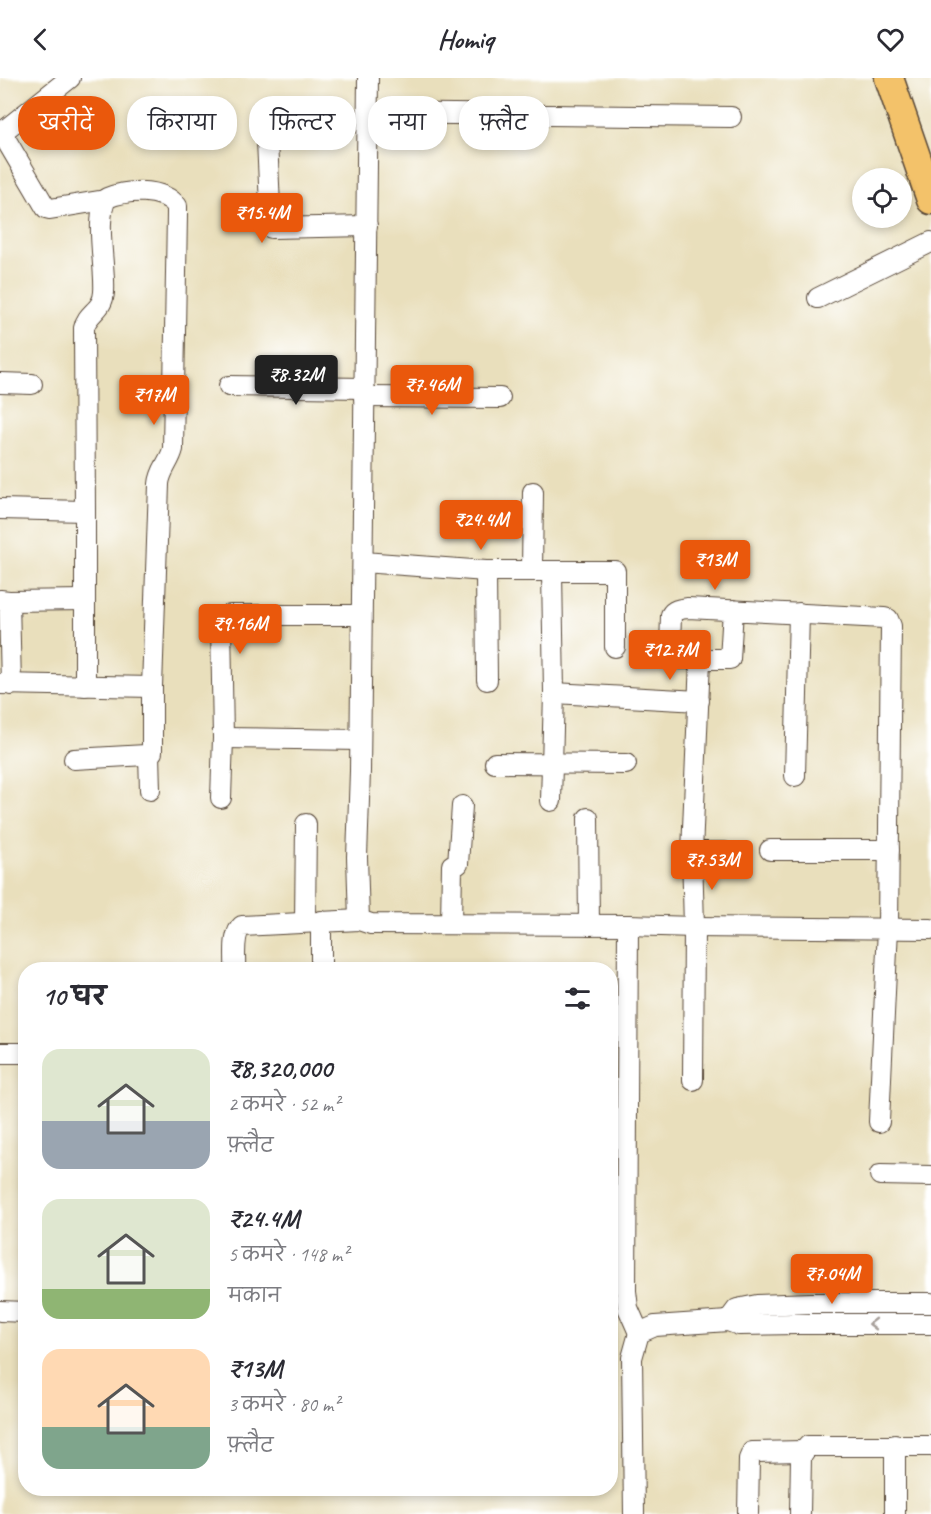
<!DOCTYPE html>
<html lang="hi">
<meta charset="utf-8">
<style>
:root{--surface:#fff;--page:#f2f2f3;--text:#2b2b33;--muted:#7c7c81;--accent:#ea580c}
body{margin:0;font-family:Caveat,"Playpen Sans Deva",sans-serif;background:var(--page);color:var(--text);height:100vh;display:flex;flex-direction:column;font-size:22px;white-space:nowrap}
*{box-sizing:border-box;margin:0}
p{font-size:20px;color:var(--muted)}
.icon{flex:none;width:33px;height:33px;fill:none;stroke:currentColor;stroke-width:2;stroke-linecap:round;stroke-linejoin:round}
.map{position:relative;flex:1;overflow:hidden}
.side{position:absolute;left:18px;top:884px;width:600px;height:534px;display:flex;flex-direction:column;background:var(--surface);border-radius:24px;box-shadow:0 3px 9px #0003}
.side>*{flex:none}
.banner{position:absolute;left:18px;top:18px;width:600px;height:54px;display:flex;gap:12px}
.tools{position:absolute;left:852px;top:90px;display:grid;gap:12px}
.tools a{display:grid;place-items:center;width:60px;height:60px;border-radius:50%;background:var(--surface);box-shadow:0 3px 9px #0003;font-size:30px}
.price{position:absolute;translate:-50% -51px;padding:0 14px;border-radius:6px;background:var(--accent);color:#fff;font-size:20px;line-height:39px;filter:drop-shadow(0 2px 3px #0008)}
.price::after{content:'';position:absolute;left:50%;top:36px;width:18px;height:14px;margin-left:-9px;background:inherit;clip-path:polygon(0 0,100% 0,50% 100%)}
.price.current{background:#222;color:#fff}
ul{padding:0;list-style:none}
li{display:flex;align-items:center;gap:18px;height:150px;padding:0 24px}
li span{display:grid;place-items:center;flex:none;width:168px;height:120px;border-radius:18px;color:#555}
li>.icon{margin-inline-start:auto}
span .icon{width:72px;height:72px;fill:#fffc;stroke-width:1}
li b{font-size:26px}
h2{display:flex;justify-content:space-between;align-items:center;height:72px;padding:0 24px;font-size:26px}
.chip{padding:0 21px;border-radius:24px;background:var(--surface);box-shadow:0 3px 9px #0003;font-size:21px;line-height:54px}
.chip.current{background:var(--accent);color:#fff}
header{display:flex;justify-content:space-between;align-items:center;height:78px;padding:0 24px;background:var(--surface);font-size:27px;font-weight:700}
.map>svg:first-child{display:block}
</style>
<header><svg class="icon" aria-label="back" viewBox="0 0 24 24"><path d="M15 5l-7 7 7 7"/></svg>Homiq<svg class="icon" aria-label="heart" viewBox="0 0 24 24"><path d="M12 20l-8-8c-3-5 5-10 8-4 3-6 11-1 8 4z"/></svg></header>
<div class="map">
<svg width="931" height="1436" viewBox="0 0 931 1436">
<rect width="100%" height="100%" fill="#fff"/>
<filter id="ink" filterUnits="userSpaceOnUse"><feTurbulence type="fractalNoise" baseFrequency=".0167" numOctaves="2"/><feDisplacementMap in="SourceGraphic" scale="12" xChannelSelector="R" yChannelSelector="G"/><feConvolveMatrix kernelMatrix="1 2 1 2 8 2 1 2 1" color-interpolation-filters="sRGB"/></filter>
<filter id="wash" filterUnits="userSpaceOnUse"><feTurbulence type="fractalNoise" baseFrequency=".008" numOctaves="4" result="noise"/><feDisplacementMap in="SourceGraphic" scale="24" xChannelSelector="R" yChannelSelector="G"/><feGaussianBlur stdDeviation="1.35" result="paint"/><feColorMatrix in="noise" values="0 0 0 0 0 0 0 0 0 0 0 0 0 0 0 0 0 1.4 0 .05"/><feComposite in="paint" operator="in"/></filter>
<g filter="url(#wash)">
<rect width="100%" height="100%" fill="#e9dfbc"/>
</g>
<g filter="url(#ink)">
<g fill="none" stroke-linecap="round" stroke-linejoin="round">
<!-- minor casing -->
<g stroke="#554536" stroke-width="22">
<g id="minor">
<polyline points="368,0 360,693 357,779 359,842 371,846 628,847 694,849 931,851"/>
<polyline points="368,35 731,39"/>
<polyline points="2,55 46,130 50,131 105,122"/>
<polyline points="0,56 70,0"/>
<polyline points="267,62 271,150 367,148"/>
<polyline points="818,220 931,164"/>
<polyline points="0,305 32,306"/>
<polyline points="229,308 364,310"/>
<polyline points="364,319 500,320"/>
<path d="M0 431 85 433 84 250C87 234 103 233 104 214 106 190 94 139 107 120 127 112 162 109 177 128V136L173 371C170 384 160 392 159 406L152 609V674L146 677 74 681"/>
<polyline points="85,433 85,608"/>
<polyline points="363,484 486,493 615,493 615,569"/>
<polyline points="486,493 487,602"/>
<polyline points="532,493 533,414"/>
<polyline points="0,522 9,523 11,607"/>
<polyline points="9,523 84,522"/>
<path d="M733 532 730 581H681L673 578 670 569 671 537C674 531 681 531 688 530L884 540 888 541 891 548 888 850 879 1044"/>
<polyline points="0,606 152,609"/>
<polyline points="554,615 699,623"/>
<polyline points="223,660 360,662"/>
<polyline points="149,676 150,712"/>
<polyline points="495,685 626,686"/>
<polyline points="795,698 799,535"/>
<polyline points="221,720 223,660 221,546 223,539 230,537 361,537"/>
<polyline points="551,723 554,615 552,494"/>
<polyline points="588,740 589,847"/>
<polyline points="770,772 889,772"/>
<polyline points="692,774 724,774"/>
<polyline points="321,843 321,891"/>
<polyline points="305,844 306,746"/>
<polyline points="451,846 452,787 458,786 462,728"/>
<polyline points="628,847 626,1213 628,1230 639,1255"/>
<path d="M235 891C236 878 232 857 242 848L359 842"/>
<polyline points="0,975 26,975"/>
<polyline points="693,1002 694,849 692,774 700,582"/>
<polyline points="880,1097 931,1098"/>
<polyline points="0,1233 26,1234"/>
<polyline points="728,1243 737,1231 757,1227 811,1225 931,1225"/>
<polyline points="634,1436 632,1280 639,1255 655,1248 728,1243 739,1247 795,1246 931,1246"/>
<polyline points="748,1436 749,1381 752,1374 803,1373"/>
<polyline points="800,1436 801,1378 808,1368 931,1368"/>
<polyline points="895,1436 895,1367"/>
</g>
</g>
<!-- highway casing -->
<g stroke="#554536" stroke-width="31">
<polyline id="highway" points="889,0 931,122"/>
</g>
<!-- minor -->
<use href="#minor" stroke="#fff" stroke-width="20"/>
<!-- highway -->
<use href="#highway" stroke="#f3c26a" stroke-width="28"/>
</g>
<!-- one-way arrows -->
<defs><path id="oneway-chevron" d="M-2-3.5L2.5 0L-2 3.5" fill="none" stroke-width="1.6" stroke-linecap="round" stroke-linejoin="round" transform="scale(1.5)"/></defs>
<use stroke="#a79f9a" href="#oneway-chevron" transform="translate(873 1246) rotate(-180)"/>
</g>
</svg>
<div class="tools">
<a><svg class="icon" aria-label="locate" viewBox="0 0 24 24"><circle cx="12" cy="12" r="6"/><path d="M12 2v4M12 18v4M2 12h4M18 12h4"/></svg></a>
</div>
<b class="price" style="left:262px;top:166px">₹15.4M</b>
<b class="price current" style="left:296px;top:328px">₹8.32M</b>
<b class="price" style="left:432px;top:338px">₹7.46M</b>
<b class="price" style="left:154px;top:348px">₹17M</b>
<b class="price" style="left:481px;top:473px">₹24.4M</b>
<b class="price" style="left:715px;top:513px">₹13M</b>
<b class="price" style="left:240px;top:577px">₹9.16M</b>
<b class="price" style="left:670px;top:603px">₹12.7M</b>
<b class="price" style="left:712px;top:813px">₹7.53M</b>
<b class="price" style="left:832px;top:1227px">₹7.04M</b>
<div class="banner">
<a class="chip current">खरीदें</a>
<a class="chip">किराया</a>
<a class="chip">फ़िल्टर</a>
<a class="chip">नया</a>
<a class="chip">फ़्लैट</a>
</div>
<section class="side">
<h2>10 घर<svg class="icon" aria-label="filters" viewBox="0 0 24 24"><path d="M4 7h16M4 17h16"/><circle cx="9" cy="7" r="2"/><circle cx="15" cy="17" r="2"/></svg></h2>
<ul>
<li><span style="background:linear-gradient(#dfe7d0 60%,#9aa5b1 0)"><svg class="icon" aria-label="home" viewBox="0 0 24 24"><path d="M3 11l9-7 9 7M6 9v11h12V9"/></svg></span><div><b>₹8,320,000</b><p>2 कमरे · 52 m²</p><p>फ़्लैट</p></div></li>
<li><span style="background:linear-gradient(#dfe7d0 75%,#8fb573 0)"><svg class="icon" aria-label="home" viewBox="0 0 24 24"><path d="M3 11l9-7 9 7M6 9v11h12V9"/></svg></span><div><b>₹24.4M</b><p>5 कमरे · 148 m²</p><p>मकान</p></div></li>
<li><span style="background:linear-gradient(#ffd9b3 65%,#7fa58c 0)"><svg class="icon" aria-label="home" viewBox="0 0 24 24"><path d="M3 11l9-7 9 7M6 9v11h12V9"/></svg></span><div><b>₹13M</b><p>3 कमरे · 80 m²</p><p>फ़्लैट</p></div></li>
</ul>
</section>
</div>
